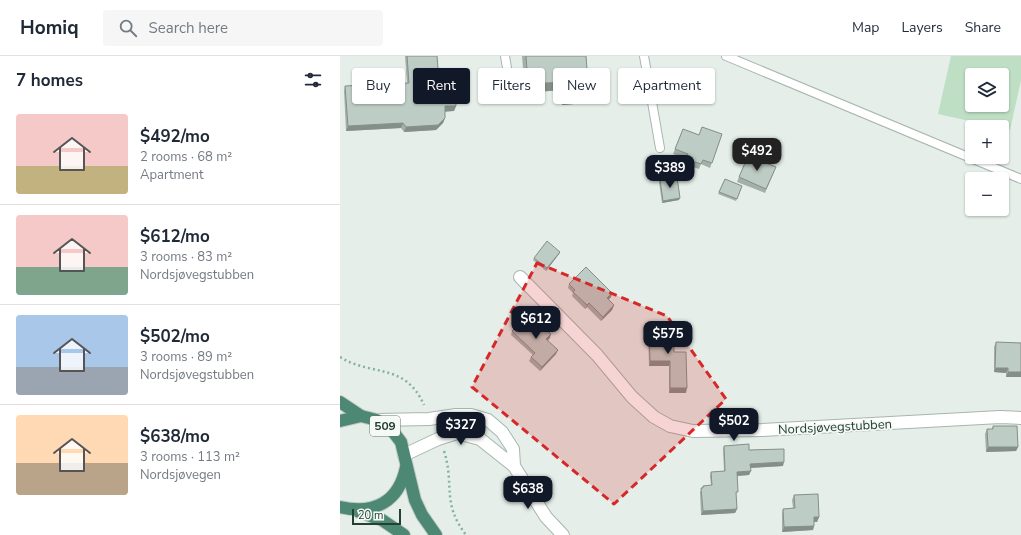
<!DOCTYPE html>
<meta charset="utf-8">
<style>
:root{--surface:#fff;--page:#f6f6f7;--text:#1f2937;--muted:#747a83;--line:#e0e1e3;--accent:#111827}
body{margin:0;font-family:"Nunito Sans",sans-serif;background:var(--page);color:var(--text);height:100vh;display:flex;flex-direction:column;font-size:15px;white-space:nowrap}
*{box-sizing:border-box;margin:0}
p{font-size:13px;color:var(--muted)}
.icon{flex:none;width:22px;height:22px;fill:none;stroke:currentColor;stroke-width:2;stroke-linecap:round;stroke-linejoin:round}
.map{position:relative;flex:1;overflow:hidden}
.panel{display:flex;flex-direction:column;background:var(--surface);width:340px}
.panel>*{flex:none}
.banner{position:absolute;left:12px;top:12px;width:380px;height:36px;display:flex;gap:8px}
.buttons{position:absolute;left:625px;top:12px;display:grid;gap:8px}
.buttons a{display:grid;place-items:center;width:44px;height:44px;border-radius:4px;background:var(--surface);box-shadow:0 1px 3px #0004;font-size:20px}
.scale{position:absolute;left:12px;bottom:10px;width:49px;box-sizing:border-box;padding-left:4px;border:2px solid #244035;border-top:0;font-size:11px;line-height:14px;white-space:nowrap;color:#244035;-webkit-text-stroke:3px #f6faf7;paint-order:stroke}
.price{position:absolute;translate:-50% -34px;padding:0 9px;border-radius:8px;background:var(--accent);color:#fff;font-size:13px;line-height:26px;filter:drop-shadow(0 1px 2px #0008)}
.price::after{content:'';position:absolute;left:50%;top:24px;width:12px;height:9px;margin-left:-6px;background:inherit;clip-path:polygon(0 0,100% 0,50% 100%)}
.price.on{background:#222;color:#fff}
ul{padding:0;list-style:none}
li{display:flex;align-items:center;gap:12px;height:100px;padding:0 16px}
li+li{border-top:1px solid var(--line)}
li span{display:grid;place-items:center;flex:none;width:112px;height:80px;border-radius:4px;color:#555}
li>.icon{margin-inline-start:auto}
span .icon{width:48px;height:48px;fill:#fffc;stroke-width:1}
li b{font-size:17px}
h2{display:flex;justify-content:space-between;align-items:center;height:48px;padding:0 16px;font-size:17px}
.chip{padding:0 14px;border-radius:4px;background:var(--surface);box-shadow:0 1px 3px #0004;font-size:14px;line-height:36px}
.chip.on{background:var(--accent);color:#fff}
header{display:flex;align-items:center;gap:24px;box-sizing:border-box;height:56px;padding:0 20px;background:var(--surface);border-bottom:1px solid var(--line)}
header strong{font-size:19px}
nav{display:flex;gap:22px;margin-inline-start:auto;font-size:14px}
.search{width:280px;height:36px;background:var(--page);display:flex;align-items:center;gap:10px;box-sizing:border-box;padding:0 14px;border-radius:4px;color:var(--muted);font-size:15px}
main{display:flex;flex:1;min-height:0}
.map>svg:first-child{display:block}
</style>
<header>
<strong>Homiq</strong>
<div class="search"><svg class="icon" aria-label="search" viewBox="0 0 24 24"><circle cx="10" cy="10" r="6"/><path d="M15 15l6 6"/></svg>Search here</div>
<nav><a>Map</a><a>Layers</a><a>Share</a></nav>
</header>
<main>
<section class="panel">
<h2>7 homes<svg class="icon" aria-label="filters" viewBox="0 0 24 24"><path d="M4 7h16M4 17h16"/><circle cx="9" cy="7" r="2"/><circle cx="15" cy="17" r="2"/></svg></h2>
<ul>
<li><span style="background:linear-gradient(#f6c9c9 65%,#c2b280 0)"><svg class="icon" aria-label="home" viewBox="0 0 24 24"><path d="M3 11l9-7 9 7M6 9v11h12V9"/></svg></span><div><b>$492/mo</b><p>2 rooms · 68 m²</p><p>Apartment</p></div></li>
<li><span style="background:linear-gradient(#f6c9c9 65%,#7fa58c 0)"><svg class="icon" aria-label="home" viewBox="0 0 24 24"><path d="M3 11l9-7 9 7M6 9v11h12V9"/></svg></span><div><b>$612/mo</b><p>3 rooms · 83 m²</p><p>Nordsjøvegstubben</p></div></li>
<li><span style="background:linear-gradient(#a9c7e8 65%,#9aa5b1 0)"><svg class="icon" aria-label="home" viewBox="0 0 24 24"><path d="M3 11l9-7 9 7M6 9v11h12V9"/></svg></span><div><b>$502/mo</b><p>3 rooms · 89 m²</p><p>Nordsjøvegstubben</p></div></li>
<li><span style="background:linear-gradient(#ffd9b3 60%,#b9a48a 0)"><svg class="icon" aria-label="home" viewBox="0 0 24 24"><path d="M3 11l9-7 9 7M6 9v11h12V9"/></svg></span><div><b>$638/mo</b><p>3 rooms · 113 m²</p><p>Nordsjøvegen</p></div></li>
</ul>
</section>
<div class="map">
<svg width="681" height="479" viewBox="0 0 681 479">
<rect width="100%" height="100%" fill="#e5eee9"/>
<!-- green -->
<path fill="#bedfc3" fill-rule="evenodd" d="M611 0H681V24L670 74 598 58ZM632 19H662V49H632Z"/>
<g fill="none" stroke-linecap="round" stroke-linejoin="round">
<!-- service casing -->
<g stroke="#a7b6af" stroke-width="10">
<g id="service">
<polyline points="165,0 168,18"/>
<polyline points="304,0 320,92"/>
<polyline points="386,0 681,123"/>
</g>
</g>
<!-- minor casing -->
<g stroke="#a7b6af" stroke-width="14">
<polyline id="minor" points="180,221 257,299 292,341 314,361 330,370 353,375 422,374 660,361 681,362"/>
</g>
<!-- tertiary casing -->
<g stroke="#a7b6af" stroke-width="14">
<g id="tertiary">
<polyline points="37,364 89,363 116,359 131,359 148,364 162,376 173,393 174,410"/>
<polyline points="64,399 98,383 117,377 140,383 174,410 206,461 223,479"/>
</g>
</g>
<!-- trunk casing -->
<g stroke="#c2cac6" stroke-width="14">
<g id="trunk">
<polyline points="0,346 21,360"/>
<polyline points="0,365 21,360 37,364 51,373 61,386 75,444 82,459 96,479"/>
<path d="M0 451C34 459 59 446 66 411"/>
<polyline points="19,456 42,464 64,479"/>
</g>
</g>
<!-- path -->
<g stroke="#85b19e" stroke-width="2.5" stroke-dasharray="2 3" stroke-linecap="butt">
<path d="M0 301C32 321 65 306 84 349"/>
<path d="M104 395C115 429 101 446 126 479"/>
</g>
<!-- service -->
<use href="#service" stroke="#fff" stroke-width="8"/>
<!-- minor -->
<use href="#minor" stroke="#fff" stroke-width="12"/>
<!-- tertiary -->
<use href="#tertiary" stroke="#fff" stroke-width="12"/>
<!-- trunk -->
<use href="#trunk" stroke="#4d8874" stroke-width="12"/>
</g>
<!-- wall -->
<g fill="#a3afa9">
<polygon points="65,0 97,0 99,24 116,50 114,55 105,55 105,62 103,67 96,74 64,76 61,72 6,75 4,35 5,30 67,27"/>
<polygon points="182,0 246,0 249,39 246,47 222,49 221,34 185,37"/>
<polygon points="343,73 359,79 382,78 370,112 361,108 359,113 344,108 346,103 333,98"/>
<polygon points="434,116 425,137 397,126 399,121"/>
<polygon points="385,123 402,130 396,145 378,138"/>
<polygon points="320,124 339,144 322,147 319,126"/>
<polygon points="220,196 219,198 206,215 193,204 194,202"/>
<polygon points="229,228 272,237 271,241 268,244 274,249 272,254 261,265 247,251 245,253 232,240 233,237 228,232"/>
<polygon points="309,270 331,280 334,296 346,337 329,337 329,310 309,310 308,275"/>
<polygon points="172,275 210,282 208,284 216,298 200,315 189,305 191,301 193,299 171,279"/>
<polygon points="656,286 681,287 681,321 666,321 666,317 654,316 654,291"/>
<polygon points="653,370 678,391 676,395 646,396 645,378 647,373 652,373"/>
<polygon points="384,390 409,394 443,410 411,412 409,419 397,420 396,440 397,453 395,457 361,459 360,436 363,430 371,429 370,420 371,416 384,415 383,393"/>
<polygon points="454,439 479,461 477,466 474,466 474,470 473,474 442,476 442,457 443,453 453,452 452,444"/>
</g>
<!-- shaded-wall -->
<g fill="#848f89">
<polygon points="224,26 221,34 185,37 188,28"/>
<polygon points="249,39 246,47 222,49 226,40"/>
<polygon points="105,50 116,50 114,55 103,56"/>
<polygon points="105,62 103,67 96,74 64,76 66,71"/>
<polygon points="63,67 61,72 6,75 8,70"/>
<polygon points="340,142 339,144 322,147 323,145"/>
<polygon points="220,196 219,198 206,215 207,212"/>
<polygon points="272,237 271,241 265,247 267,242"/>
<polygon points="249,247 247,251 245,253 247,249"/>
<polygon points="274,249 272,254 261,265 263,261"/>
<polygon points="211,278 210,282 205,287 206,283"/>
<polygon points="218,294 216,298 200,315 202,311"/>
<polygon points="310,305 330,305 329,310 309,310"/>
<polygon points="655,312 668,312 666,317 654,316"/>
<polygon points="668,316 681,316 681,321 666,321"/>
<polygon points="330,332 347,332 346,337 329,337"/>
<polygon points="648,391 678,391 676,395 646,396"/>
<polygon points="444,406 443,410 409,412 410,408"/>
<polygon points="411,415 409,419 396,420 397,416"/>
<polygon points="397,453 395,457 361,459 363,455"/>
<polygon points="474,461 479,461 477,466 472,466"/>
<polygon points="474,470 473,474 442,476 444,471"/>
</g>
<!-- building -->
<g fill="#bdccc4" stroke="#848f89">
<polygon points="67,0 97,0 99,24 108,33 115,32 116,50 105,50 105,62 98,69 66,71 63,67 8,70 5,30 69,27"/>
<polygon points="186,0 246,0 249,39 226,40 224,26 188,28"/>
<polygon points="362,71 382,78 372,107 363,104 361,108 346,103 348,98 335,93 343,73 359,79"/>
<polygon points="408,100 436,111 426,133 399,121"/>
<polygon points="337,121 340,142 323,145 320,124"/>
<polygon points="385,123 402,130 397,143 379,136"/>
<polygon points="207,185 220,196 207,212 194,202"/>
<polygon points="246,211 272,237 267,242 274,249 263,261 249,247 247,249 233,236 235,234 229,228"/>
<polygon points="188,258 211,278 206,283 218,294 202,311 191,301 195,297 172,275"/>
<polygon points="309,270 331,270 331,280 334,280 334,296 346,296 347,332 330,332 330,305 310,305"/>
<polygon points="656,286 681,287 681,316 668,316 668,312 655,312"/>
<polygon points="653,370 677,370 678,391 648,391 647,373 653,373"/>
<polygon points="409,388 409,394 444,393 444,406 410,408 411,415 397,416 398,436 396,436 397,453 363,455 361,432 363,432 363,430 372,429 371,416 385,415 384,390"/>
<polygon points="478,438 479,461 474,461 474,470 444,471 443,453 455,452 454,439"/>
</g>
<!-- marked area -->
<path fill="#d62828" fill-opacity="0.2" stroke="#d62828" stroke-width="3" stroke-dasharray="8 5" stroke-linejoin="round" d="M197 207 327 260 386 343 274 448 132 331Z"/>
<g text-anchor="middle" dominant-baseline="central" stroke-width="3.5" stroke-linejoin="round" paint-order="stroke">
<!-- shield labels -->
<rect fill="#f6faf7" stroke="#63786f" stroke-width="1" x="30" y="360" width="30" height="20" rx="3"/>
<g font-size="12" font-weight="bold" fill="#244035">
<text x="45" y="370">509</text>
</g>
<!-- street labels -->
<g font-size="13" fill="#244035" stroke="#f6faf7">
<text transform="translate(495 371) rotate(-3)">Nordsjøvegstubben</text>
</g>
</g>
</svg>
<div class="buttons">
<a><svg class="icon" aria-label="layers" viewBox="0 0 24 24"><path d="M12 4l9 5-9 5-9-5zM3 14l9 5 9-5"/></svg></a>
<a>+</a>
<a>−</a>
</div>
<div class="scale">20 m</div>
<b class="price on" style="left:417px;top:116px">$492</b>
<b class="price" style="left:330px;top:133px">$389</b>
<b class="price" style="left:196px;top:284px">$612</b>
<b class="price" style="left:328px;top:299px">$575</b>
<b class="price" style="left:394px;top:386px">$502</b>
<b class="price" style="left:121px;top:390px">$327</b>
<b class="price" style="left:188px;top:454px">$638</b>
<div class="banner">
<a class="chip">Buy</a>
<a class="chip on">Rent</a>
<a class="chip">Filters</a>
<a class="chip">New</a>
<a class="chip">Apartment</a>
</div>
</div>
</main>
